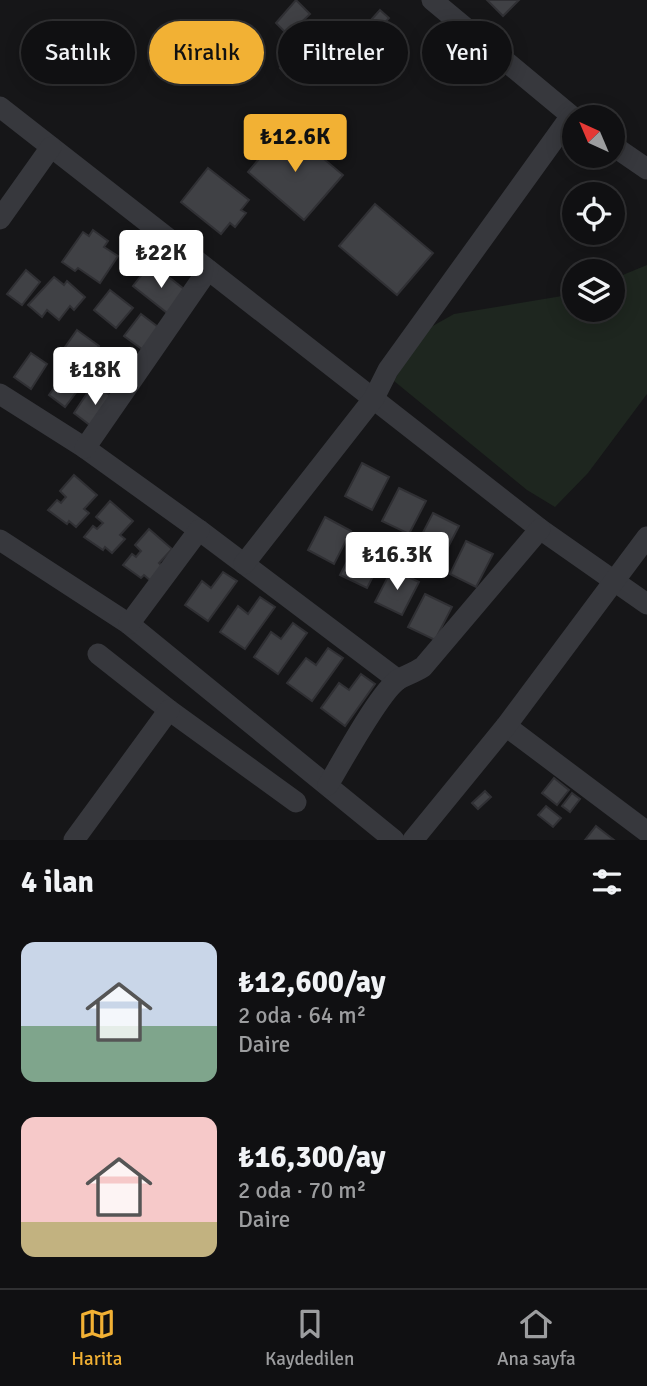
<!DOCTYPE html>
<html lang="tr">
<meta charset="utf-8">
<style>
:root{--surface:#101012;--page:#1e1e20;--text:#f1f3f6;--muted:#9c9d9f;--line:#303032;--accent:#f2b134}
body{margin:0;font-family:Signika,sans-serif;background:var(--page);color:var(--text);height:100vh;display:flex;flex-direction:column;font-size:26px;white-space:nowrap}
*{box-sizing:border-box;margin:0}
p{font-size:23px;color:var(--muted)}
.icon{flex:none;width:38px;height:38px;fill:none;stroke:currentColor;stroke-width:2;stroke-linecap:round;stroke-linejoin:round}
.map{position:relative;height:840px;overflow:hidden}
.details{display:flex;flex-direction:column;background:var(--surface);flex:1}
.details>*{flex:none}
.top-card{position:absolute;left:21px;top:21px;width:606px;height:63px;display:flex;gap:14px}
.needle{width:46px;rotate:316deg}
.controls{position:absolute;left:562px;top:105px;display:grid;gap:14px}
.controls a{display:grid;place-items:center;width:63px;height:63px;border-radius:50%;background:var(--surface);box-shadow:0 4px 18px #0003,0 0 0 2px var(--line);font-size:35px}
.price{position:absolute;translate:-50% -60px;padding:0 16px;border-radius:7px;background:#fff;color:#222;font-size:23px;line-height:46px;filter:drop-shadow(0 2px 4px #0008)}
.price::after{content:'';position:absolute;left:50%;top:42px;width:21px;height:16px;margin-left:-10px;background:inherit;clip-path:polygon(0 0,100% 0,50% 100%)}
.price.active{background:var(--accent);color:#111}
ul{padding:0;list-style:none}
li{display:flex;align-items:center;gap:21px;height:175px;padding:0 21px}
li span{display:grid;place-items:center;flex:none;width:196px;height:140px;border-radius:14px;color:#555}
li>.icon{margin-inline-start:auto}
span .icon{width:84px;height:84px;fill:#fffc;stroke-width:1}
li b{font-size:30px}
h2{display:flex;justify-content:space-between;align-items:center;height:84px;padding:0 21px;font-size:30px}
.pill{padding:0 24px;border-radius:32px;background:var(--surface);box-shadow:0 4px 18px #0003,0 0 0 2px var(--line);font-size:24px;line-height:63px}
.pill.active{background:var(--accent);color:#111}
.dock{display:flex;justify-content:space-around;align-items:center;height:98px;border-top:2px solid var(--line);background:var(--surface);font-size:19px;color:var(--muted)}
.dock a{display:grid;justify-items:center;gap:4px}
.dock .active{color:var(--accent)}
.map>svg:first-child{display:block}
</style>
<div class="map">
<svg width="647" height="840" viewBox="0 0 647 840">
<rect width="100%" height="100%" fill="#161618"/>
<!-- green -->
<polygon fill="#1e261f" points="647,265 647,394 588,473 555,507 527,490 394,381 422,332 454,314 574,294 574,310 612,310 613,279"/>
<!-- building -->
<g fill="#404145" stroke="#303034" stroke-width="2">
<polygon points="296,0 310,14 288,35 276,23"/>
<polygon points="487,0 519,0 503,16"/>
<polygon points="380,10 389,18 380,28 371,20"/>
<polygon points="319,25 328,34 317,46 307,37"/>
<polygon points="289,59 297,67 287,76 280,68"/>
<polygon points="286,127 343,175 304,220 248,172"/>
<polygon points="208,168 249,200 241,210 246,213 235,227 230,223 221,234 181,202"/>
<polygon points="375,204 433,253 397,295 339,246"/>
<polygon points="93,230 108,241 104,247 118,256 100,283 78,268 75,271 62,262 83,232 89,236"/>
<polygon points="151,263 189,293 171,316 133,286"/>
<polygon points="26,270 40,282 22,305 7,294"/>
<polygon points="54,277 64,285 67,281 85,297 74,310 70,306 59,320 47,310 42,317 28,305"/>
<polygon points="110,290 133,308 116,328 94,310"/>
<polygon points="141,314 162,330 146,352 124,336"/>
<polygon points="77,330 99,346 85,366 63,350"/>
<polygon points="113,350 133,366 114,389 94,372"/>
<polygon points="31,353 47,364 31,389 14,377"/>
<polygon points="65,373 81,386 65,407 49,395"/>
<polygon points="100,388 116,400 95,429 74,413 90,389 96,394"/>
<polygon points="362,463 389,477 372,510 345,496"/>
<polygon points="74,475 97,495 84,509 89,513 76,527 69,521 67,524 48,510 57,500 61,503 66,497 60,491"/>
<polygon points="399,488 426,501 409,534 382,521"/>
<polygon points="110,501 133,521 120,535 125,539 112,553 105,547 103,550 84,537 93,526 97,529 103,523 96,517"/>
<polygon points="433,513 459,526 442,559 416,546"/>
<polygon points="325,517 351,531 334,564 308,550"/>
<polygon points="149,529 172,549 159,563 163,567 151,581 144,575 141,578 123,565 132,554 136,557 141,551 135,545"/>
<polygon points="466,541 493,554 476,587 450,574"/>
<polygon points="357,542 384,555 367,588 340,575"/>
<polygon points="392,569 419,582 402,615 375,602"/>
<polygon points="223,572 237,581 208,621 185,605 202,581 211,588"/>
<polygon points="425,594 452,607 435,640 408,627"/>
<polygon points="260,597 275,607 245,649 220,632 238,606 248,614"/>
<polygon points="293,623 307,633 278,674 254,657 271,632 281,639"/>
<polygon points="328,648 343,658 312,701 287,683 306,658 316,665"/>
<polygon points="361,674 375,684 345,726 321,708 339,683 349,690"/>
<polygon points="554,778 569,790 557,805 542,793"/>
<polygon points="485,791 491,797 478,809 472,803"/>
<polygon points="572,793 580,799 570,812 562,806"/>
<polygon points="546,806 561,818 553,827 538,815"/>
<polygon points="596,826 614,840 585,840"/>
</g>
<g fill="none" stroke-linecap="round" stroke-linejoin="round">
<!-- minor -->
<g stroke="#37383d" stroke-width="21">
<polyline points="432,0 574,118"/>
<polyline points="0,107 540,529 647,604"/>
<polyline points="612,145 647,169"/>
<polyline points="0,219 51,147"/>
<polyline points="0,394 85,448 199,530 398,680"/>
<polyline points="85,448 208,270"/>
<polyline points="0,540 129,624 394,840"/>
<polyline points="244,564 374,398 388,370 571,116"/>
<polyline points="129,624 199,530"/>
<polyline points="98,654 169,710 296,802"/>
<polyline points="506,726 647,832"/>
<path d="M328 785C342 762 380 691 399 679 407 675 415 672 423 667L540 529"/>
<polyline points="74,840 169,710"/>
<polyline points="413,840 506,726 647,537"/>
</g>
</g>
</svg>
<div class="controls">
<a><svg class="needle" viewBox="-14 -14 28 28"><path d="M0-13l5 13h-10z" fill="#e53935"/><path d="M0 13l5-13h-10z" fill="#9c9d9f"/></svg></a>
<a><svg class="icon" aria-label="locate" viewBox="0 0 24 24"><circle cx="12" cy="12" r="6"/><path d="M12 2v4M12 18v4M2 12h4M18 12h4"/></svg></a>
<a><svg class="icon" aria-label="layers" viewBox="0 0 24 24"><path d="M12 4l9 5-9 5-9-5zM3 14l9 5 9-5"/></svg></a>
</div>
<b class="price active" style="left:295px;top:174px">₺12.6K</b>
<b class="price" style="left:161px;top:290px">₺22K</b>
<b class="price" style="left:95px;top:407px">₺18K</b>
<b class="price" style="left:397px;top:592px">₺16.3K</b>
<div class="top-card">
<a class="pill">Satılık</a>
<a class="pill active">Kiralık</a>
<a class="pill">Filtreler</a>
<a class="pill">Yeni</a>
</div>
</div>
<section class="details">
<h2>4 ilan<svg class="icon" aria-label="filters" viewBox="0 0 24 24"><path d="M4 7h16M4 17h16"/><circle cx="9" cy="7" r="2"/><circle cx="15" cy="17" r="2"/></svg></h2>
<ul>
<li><span style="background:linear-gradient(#c9d6e8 60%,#7fa58c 0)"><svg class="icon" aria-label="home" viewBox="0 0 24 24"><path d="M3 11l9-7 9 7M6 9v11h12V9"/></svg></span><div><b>₺12,600/ay</b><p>2 oda · 64 m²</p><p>Daire</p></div></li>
<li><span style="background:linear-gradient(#f6c9c9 75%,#c2b280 0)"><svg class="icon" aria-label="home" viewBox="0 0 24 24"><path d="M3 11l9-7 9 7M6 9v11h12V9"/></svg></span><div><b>₺16,300/ay</b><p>2 oda · 70 m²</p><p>Daire</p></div></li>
</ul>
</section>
<nav class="dock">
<a class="active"><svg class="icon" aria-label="map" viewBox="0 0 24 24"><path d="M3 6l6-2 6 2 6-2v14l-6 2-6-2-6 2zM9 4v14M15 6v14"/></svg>Harita</a>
<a><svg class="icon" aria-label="saved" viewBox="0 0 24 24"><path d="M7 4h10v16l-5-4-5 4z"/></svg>Kaydedilen</a>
<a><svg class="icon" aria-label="home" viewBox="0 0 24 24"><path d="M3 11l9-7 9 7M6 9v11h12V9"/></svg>Ana sayfa</a>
</nav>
